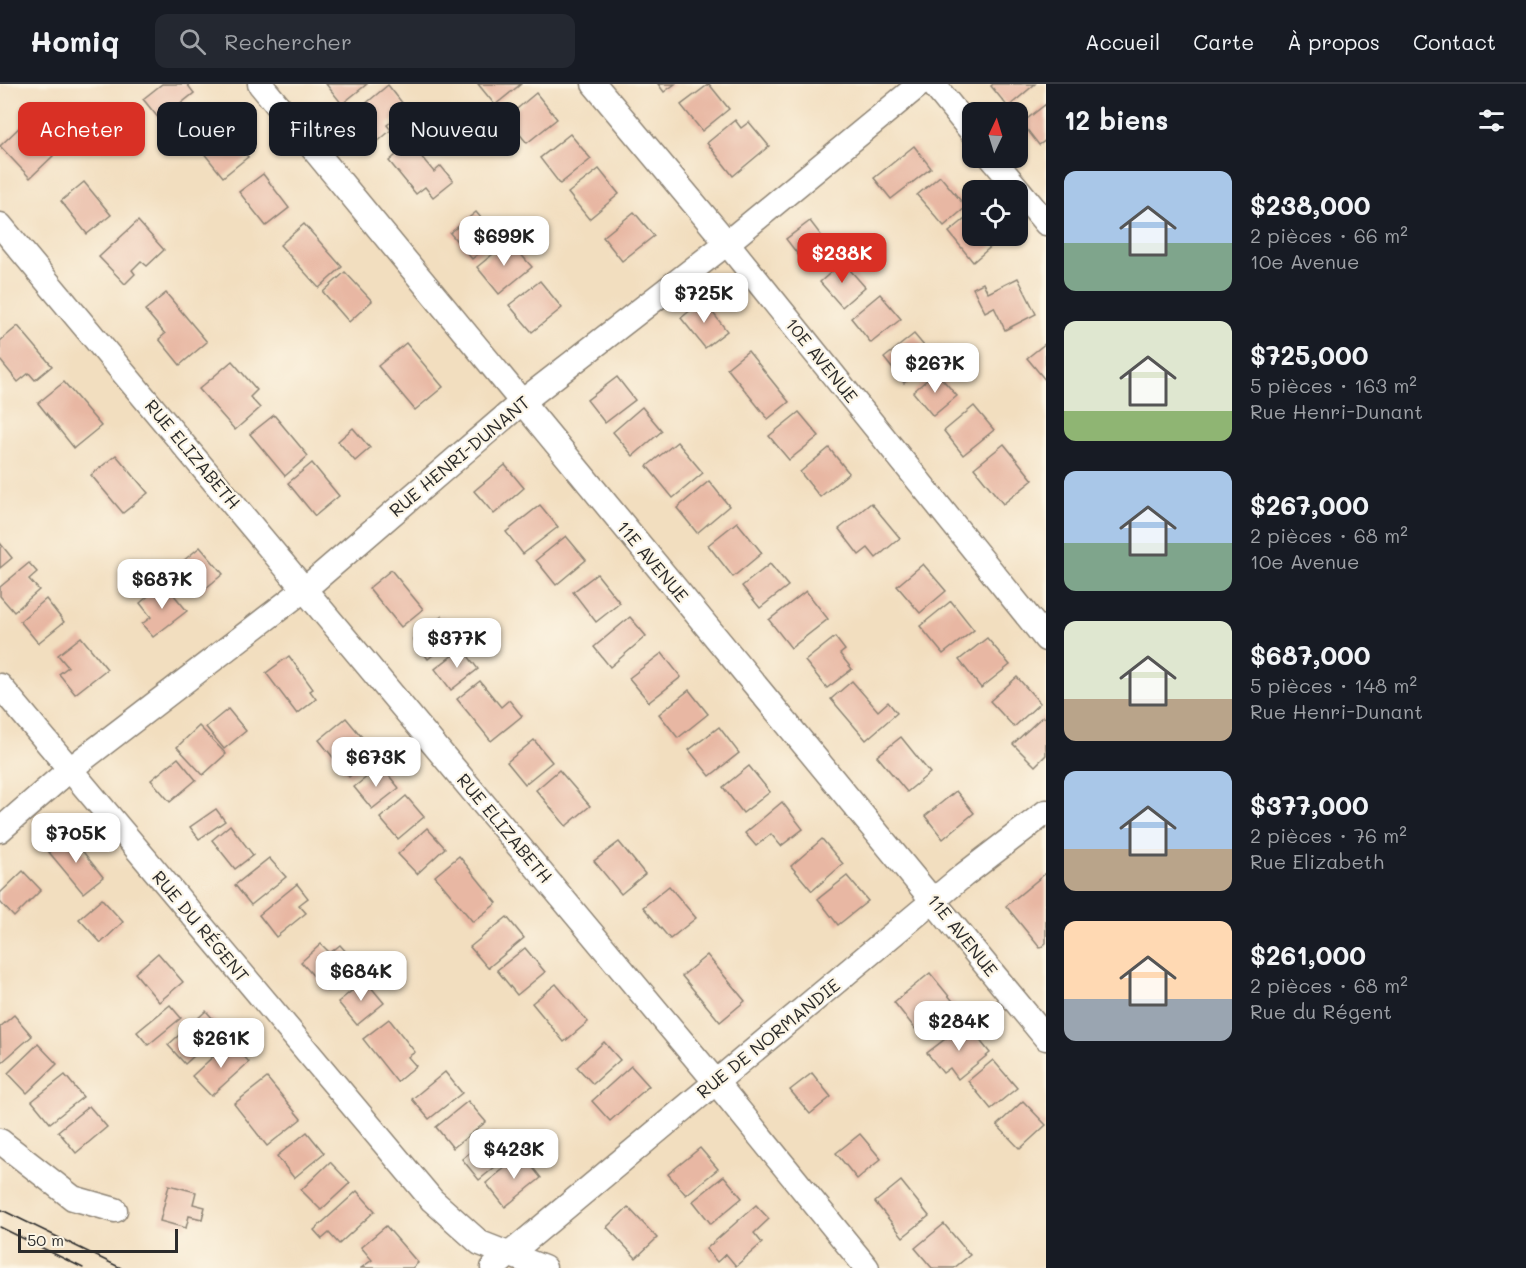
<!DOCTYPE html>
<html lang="fr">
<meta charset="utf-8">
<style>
:root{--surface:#171b24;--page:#242831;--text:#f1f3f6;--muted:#9ea1a6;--line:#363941;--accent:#d93025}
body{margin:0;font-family:Mali,sans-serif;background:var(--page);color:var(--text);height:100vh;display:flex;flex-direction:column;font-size:22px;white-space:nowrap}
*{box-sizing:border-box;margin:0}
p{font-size:20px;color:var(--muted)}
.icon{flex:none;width:33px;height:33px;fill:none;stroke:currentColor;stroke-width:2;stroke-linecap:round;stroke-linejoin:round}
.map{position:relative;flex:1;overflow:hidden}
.panel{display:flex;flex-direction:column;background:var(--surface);width:480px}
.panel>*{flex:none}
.guide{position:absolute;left:18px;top:18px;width:570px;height:54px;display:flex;gap:12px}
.needle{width:39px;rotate:4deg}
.fabs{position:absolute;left:962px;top:18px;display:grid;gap:12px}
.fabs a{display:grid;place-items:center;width:66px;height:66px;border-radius:12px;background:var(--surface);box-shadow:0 2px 4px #0004;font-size:30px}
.scale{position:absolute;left:18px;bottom:15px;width:160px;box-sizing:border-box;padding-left:6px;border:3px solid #2b2b2b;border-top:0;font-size:16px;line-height:21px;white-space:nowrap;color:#2b2b2b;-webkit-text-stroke:4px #fcf5e5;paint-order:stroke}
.price{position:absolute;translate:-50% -51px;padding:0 14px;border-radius:12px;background:#fff;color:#222;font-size:20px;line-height:39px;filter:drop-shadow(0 2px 3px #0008)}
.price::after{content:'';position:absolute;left:50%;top:36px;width:18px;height:14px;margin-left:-9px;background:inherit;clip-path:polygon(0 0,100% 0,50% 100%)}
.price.on{background:var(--accent);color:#fff}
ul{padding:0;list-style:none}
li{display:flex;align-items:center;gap:18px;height:150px;padding:0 18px}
li span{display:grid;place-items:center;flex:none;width:168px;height:120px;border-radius:12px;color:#555}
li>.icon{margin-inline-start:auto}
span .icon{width:72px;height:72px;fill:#fffc;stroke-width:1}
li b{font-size:26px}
h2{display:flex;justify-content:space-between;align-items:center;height:72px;padding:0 18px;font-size:26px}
.chip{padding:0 21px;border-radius:12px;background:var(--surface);box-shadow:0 2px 4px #0004;font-size:21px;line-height:54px}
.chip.on{background:var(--accent);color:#fff}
header{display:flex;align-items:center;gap:36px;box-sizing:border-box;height:84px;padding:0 30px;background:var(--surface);border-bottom:2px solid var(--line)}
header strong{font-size:28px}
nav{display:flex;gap:33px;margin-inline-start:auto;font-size:21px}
.search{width:420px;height:54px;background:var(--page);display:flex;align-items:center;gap:15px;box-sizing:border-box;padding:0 21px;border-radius:12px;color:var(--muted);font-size:22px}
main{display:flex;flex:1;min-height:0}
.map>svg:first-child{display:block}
</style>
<header>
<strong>Homiq</strong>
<div class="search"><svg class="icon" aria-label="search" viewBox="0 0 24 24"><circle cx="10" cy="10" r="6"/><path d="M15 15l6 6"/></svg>Rechercher</div>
<nav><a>Accueil</a><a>Carte</a><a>À propos</a><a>Contact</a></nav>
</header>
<main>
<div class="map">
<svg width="1046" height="1184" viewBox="0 0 1046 1184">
<rect width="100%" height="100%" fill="#fcf5e5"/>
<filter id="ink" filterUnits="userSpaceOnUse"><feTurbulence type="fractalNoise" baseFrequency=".0167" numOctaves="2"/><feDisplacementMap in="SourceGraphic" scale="12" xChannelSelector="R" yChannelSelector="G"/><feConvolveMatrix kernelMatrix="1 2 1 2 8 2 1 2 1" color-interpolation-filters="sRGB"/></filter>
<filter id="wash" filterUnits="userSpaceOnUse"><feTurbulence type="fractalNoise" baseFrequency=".008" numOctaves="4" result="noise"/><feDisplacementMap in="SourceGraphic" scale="24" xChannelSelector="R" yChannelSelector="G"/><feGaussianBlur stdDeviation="1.35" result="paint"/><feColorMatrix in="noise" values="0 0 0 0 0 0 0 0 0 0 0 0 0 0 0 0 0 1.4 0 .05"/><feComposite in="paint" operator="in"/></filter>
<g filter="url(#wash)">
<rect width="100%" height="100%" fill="#f2debf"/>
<g id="blocks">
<!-- building -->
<g fill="#e8b7a3">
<polygon points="162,0 187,0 194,9 160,36 143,15"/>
<polygon points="326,0 367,0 342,20"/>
<polygon points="478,0 521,0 495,21"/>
<polygon points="658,0 675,0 664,8"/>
<polygon points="709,0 729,25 702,47 681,21"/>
<polygon points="993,0 1035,0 1008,23 991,2"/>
<polygon points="388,1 407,25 387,41 391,46 375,60 352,31"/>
<polygon points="536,9 557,35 527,59 506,34"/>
<polygon points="1046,20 1046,56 1039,61 1022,39"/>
<polygon points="216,33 248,73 223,93 191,53"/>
<polygon points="735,36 741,44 749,38 769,62 733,92 707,59"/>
<polygon points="23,40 53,72 30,94 0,62"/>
<polygon points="570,50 591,75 560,100 540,74"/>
<polygon points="410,59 434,88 441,82 453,97 433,113 425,103 416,110 389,77"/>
<polygon points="914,62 931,84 891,115 874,94"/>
<polygon points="599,85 619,110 589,135 568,109"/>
<polygon points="263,90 289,124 266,142 239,108"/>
<polygon points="940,92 966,123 944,142 917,111"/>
<polygon points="84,98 111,131 87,150 61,117"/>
<polygon points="476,128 498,154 472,175 450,149"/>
<polygon points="634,128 654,152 622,177 603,153"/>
<polygon points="970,131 972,152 987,152 994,160 973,178 949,148"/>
<polygon points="138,137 164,166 147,182 141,177 132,186 135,190 125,200 99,173"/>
<polygon points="810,137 830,163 806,181 786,155"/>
<polygon points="304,140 342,183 319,204 280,161"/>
<polygon points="509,157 532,183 499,210 477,183"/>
<polygon points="843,178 865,203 842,223 820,198"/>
<polygon points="345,188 372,217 349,238 323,208"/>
<polygon points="1018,194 1036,230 1005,246 994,223 985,228 973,204 983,199 988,209"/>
<polygon points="540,197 562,224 532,248 509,221"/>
<polygon points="166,209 207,258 180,281 159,255 165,250 145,226"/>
<polygon points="880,210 901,235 871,259 851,234"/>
<polygon points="703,216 727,247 705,264 681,234"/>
<polygon points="18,242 52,282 35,296 29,289 18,298 0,276 0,257"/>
<polygon points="914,250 935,275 904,299 884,274"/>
<polygon points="406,259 443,303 415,326 378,282"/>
<polygon points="1046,259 1046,297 1027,274"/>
<polygon points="748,267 789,318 768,335 727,284"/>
<polygon points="232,277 257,306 250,313 260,324 235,346 199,305"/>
<polygon points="936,288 957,312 933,332 913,308"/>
<polygon points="617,293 635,316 605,339 587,316"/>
<polygon points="64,298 101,342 74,364 38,319"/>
<polygon points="974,322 994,346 963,371 944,347"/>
<polygon points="642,323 662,347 633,372 613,348"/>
<polygon points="799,328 819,352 789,376 769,352"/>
<polygon points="274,331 308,372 285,392 250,350"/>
<polygon points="353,344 370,364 355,377 338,357"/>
<polygon points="677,358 703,389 673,414 647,382"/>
<polygon points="1004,360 1033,396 1003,420 974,384"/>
<polygon points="829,364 849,389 820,413 800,388"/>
<polygon points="116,371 148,409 123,429 91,391"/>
<polygon points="312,379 339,412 315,432 288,399"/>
<polygon points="505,381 524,404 494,430 474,407"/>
<polygon points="709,397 729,422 697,449 677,424"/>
<polygon points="871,419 900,454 876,474 868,464 859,471 839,445"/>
<polygon points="540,421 558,443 523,470 506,448"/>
<polygon points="737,438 762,469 733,493 708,461"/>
<polygon points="566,452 586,476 556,501 536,476"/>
<polygon points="0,459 12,474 0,484"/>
<polygon points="200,463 223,490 200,509 177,482"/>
<polygon points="29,479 37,488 29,495 39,506 14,528 0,512 0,503"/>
<polygon points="770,480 788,502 760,524 742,502"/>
<polygon points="923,480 946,507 920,529 897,502"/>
<polygon points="391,486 423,525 401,543 369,504"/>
<polygon points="597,490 620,519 596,538 573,508"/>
<polygon points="164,499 187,527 153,553 142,540 151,533 140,519"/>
<polygon points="806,507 828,535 791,564 769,536"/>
<polygon points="46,515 64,538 38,559 20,537"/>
<polygon points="951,517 974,546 943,570 920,542"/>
<polygon points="442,532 458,551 428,575 413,555"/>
<polygon points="630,533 646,552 610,583 594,563"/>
<polygon points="81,553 107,585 75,610 59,590 68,583 58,571"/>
<polygon points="835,553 845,566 840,570 852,585 827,604 805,577"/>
<polygon points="987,554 1010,581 981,604 959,576"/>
<polygon points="462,564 478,585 451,606 435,585"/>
<polygon points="662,569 681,593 649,618 629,594"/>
<polygon points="289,572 313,605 310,607 316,615 297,630 266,589"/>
<polygon points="1017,593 1040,619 1014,643 990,617"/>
<polygon points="480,597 501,623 509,616 522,632 491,657 457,615"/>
<polygon points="852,597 878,627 888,618 897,629 866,656 831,615"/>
<polygon points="689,606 708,630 678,654 659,630"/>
<polygon points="228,625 246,647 224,665 206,643"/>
<polygon points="1043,632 1046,635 1046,671 1035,682 1013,660"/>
<polygon points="346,634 376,670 349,693 319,656"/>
<polygon points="199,642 226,670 203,691 177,663"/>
<polygon points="719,643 739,669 710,692 689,666"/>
<polygon points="901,653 930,689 907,708 877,672"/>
<polygon points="534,656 552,678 525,700 507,678"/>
<polygon points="178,674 196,696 170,718 151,696"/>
<polygon points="381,682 399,704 372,725 354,703"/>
<polygon points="749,682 770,708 743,729 723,703"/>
<polygon points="559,686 590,722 566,742 536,706"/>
<polygon points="956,707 974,729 943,755 925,732"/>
<polygon points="406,712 424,733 398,755 380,734"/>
<polygon points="782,718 803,745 781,762 771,750 756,762 745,749"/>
<polygon points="216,725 225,737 199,755 190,743"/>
<polygon points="230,741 253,771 235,785 212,756"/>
<polygon points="427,744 445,764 417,790 398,770"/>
<polygon points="69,750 103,793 83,809 48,767"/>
<polygon points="822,755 843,780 812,807 791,782"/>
<polygon points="619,758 645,790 621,810 594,777"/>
<polygon points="459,772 497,819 473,838 435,792"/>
<polygon points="269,774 286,793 251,821 235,801"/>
<polygon points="23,787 41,806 14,833 0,818 0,809"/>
<polygon points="1046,789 1046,859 1040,864 1006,822"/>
<polygon points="847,792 868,817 838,841 818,815"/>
<polygon points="297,800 308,814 299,821 306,829 276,853 259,831"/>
<polygon points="669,802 696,834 670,855 643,823"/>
<polygon points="102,815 123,838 101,859 79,835"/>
<polygon points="507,833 524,854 488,884 470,863"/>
<polygon points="321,860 330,869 340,861 357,880 327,907 301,878"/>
<polygon points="525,864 545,888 517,911 497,886"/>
<polygon points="158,869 183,898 159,918 135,889"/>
<polygon points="707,871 745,917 720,938 682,892"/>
<polygon points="930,889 956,921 920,951 894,918"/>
<polygon points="365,896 384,919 357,941 338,918"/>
<polygon points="556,900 588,938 564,958 532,919"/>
<polygon points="170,921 181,934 148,961 137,948"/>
<polygon points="206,927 223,946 185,980 168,961"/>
<polygon points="14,931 32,952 1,979 0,943"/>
<polygon points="389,935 415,968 408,973 416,982 397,998 363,955"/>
<polygon points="966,939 990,969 958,995 950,984 943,989 927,969"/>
<polygon points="230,957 249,978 211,1012 192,992"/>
<polygon points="604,958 620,976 593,1000 577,983"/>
<polygon points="38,960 57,980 27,1009 8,989"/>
<polygon points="993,976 1017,1004 991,1025 968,997"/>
<polygon points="631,982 649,1002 610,1037 592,1017"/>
<polygon points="445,988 462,1009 429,1035 412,1015"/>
<polygon points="812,989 831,1013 810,1030 790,1006"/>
<polygon points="65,991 83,1013 50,1039 32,1017"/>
<polygon points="267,994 301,1035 267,1062 234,1020"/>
<polygon points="468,1017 486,1038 453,1064 436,1043"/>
<polygon points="1023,1017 1046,1041 1020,1065 997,1041"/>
<polygon points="89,1022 107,1043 76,1069 58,1047"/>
<polygon points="307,1048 324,1069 294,1094 277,1072"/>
<polygon points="494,1048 512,1069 479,1096 462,1075"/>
<polygon points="860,1050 881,1075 857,1095 836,1069"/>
<polygon points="700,1064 718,1085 686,1111 668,1090"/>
<polygon points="522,1070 541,1094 505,1123 486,1099"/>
<polygon points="330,1078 350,1099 321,1126 301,1106"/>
<polygon points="724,1092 742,1114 711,1140 693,1117"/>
<polygon points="901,1097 929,1132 903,1153 875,1118"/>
<polygon points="169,1101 196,1108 193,1120 205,1123 202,1135 189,1132 186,1144 160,1137"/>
<polygon points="357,1107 375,1127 339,1160 329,1149 322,1155 314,1146"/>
<polygon points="756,1121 769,1135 754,1149 762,1159 736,1182 726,1170 717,1178 706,1165"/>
<polygon points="628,1123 657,1154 636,1174 607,1143"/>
<polygon points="944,1140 970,1171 954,1184 932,1184 915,1164"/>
<polygon points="386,1142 418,1179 412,1184 361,1184 372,1176 361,1163"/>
</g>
</g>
</g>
<g filter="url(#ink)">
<use href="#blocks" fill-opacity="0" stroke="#8e8475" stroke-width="1.5"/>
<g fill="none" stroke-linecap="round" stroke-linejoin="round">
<!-- street casing -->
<g stroke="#8e8475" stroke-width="27">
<g id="street">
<polyline points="260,0 1046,954"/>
<polyline points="594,0 727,159 1046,555"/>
<polyline points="933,0 972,48"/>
<polyline points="992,74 1046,139"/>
<polyline points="0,141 715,997 867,1184"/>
<polyline points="0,602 432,1116 480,1159 544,1184"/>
<polyline points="0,746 69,686 306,504 522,318 727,159 920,0"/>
<polyline points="0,1057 73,1114 115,1126"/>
<polyline points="493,1184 964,791 1046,728"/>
</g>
</g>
<!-- street -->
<use href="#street" stroke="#fff" stroke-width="24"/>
<!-- tram -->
<g stroke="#2b2b2b" stroke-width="1.5">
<polyline points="0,1125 121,1184"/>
<polyline points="0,1143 83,1184"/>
</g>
</g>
</g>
<g text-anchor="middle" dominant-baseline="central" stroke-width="4.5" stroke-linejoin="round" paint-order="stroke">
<!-- street labels -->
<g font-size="18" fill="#2b2b2b" stroke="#fcf5e5">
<text transform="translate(822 276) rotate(51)">10E AVENUE</text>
<text transform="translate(193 370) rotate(50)">RUE ELIZABETH</text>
<text transform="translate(459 372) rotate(-40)">RUE HENRI-DUNANT</text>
<text transform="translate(653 477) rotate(50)">11E AVENUE</text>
<text transform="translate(505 744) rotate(50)">RUE ELIZABETH</text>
<text transform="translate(201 842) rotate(50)">RUE DU RÉGENT</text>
<text transform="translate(963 851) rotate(51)">11E AVENUE</text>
<text transform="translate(768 954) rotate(-39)">RUE DE NORMANDIE</text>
</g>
</g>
</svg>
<div class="fabs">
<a><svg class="needle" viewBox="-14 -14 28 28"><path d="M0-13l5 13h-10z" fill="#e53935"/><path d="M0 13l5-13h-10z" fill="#9ea1a6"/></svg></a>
<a><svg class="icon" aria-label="locate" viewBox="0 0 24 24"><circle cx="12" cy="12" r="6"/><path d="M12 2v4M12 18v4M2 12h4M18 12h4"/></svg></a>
</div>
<div class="scale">50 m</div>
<b class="price" style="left:504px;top:183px">$699K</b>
<b class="price on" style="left:842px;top:200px">$238K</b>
<b class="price" style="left:704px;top:240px">$725K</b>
<b class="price" style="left:935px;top:310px">$267K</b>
<b class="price" style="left:162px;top:526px">$687K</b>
<b class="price" style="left:457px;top:585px">$377K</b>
<b class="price" style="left:376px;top:704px">$673K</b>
<b class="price" style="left:76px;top:780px">$705K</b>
<b class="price" style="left:361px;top:918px">$684K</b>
<b class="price" style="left:959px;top:968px">$284K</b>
<b class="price" style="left:221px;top:985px">$261K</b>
<b class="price" style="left:514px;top:1096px">$423K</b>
<div class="guide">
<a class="chip on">Acheter</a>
<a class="chip">Louer</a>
<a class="chip">Filtres</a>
<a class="chip">Nouveau</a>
</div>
</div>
<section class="panel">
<h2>12 biens<svg class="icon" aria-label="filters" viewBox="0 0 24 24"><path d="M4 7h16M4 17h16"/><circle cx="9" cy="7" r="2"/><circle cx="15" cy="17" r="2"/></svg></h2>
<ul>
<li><span style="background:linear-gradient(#a9c7e8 60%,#7fa58c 0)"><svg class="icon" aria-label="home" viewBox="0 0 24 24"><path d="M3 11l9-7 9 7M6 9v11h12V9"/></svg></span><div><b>$238,000</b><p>2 pièces · 66 m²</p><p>10e Avenue</p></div></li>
<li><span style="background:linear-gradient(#dfe7d0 75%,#8fb573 0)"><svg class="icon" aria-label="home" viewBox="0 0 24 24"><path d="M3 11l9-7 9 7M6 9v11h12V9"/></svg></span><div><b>$725,000</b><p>5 pièces · 163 m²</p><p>Rue Henri-Dunant</p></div></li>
<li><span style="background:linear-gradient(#a9c7e8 60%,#7fa58c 0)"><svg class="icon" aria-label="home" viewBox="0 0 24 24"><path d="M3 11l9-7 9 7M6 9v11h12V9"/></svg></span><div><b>$267,000</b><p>2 pièces · 68 m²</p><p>10e Avenue</p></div></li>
<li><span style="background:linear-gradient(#dfe7d0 65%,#b9a48a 0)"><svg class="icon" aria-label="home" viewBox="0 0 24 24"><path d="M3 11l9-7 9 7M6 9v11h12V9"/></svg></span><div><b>$687,000</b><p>5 pièces · 148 m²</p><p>Rue Henri-Dunant</p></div></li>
<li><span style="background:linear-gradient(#a9c7e8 65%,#b9a48a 0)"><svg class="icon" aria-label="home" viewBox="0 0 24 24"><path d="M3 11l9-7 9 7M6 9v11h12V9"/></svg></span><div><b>$377,000</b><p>2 pièces · 76 m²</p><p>Rue Elizabeth</p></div></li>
<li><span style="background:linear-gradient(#ffd9b3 65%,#9aa5b1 0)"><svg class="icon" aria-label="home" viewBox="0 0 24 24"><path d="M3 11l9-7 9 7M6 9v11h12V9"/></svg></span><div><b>$261,000</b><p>2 pièces · 68 m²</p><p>Rue du Régent</p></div></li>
</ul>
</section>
</main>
